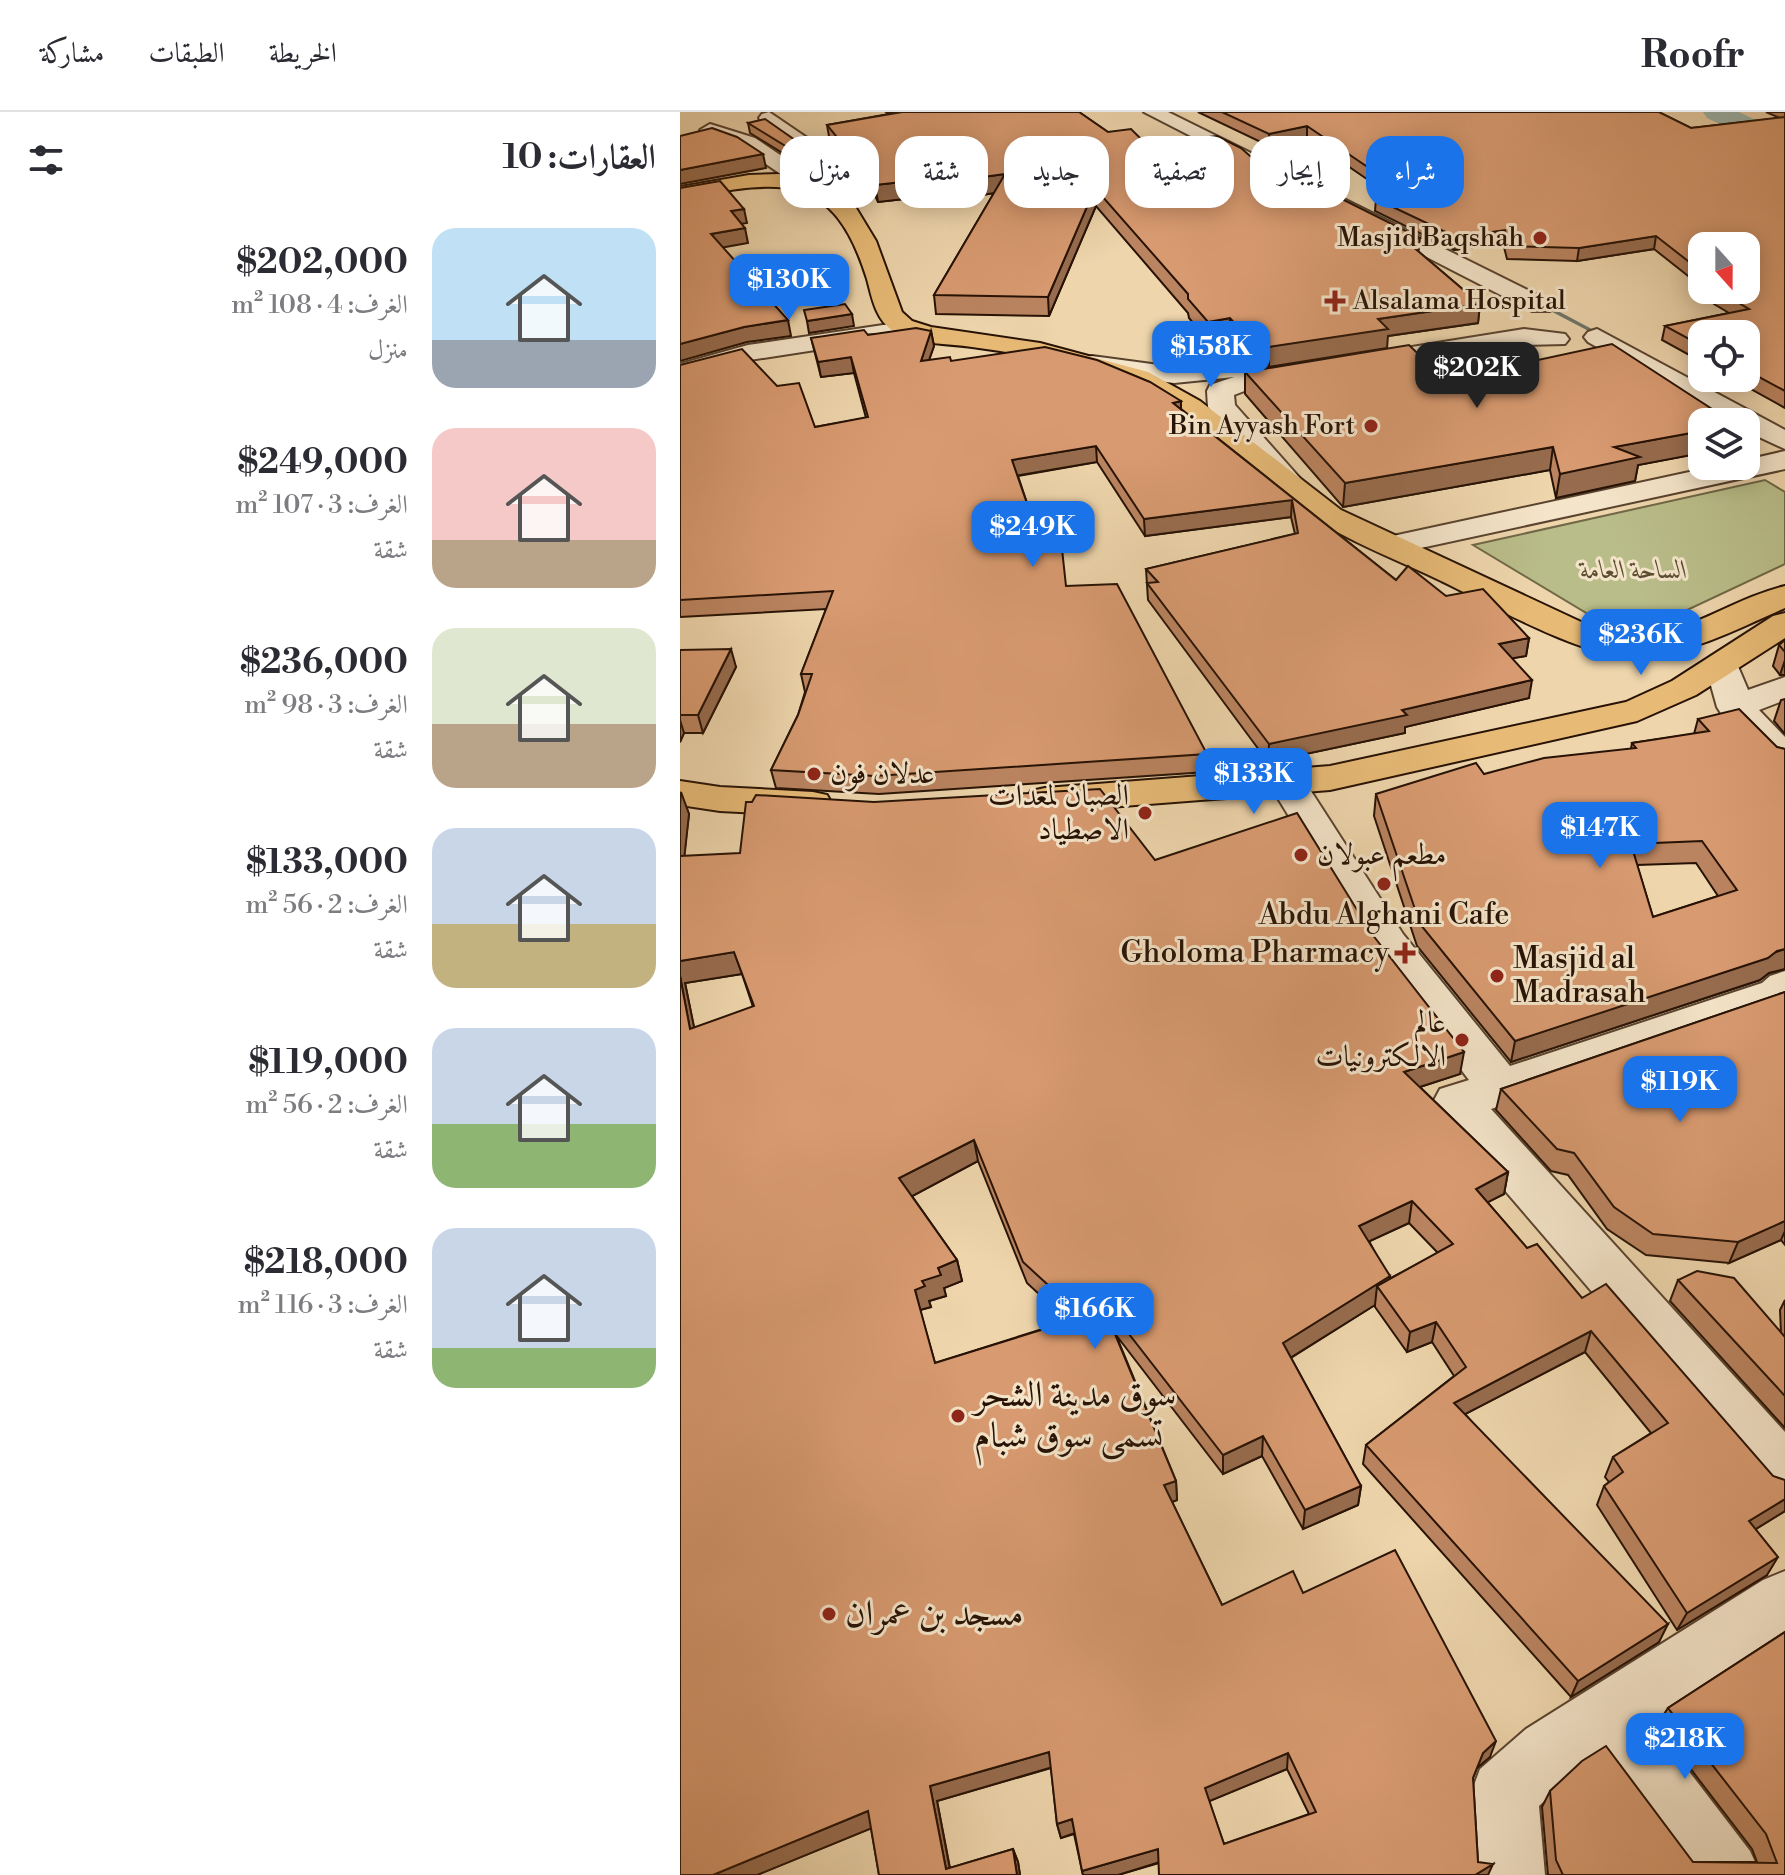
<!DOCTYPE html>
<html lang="ar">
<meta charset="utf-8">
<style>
:root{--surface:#fff;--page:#f7f7f7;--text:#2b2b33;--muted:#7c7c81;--line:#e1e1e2;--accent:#1a73e8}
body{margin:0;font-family:"Libre Bodoni",Amiri,serif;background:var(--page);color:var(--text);direction:rtl;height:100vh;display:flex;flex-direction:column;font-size:30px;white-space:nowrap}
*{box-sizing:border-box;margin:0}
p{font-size:26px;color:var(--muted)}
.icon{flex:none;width:44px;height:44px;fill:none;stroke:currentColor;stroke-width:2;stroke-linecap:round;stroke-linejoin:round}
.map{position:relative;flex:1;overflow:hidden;direction:ltr}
.sheet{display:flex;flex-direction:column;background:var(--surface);width:680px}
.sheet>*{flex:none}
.guide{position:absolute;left:24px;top:24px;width:760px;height:72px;direction:rtl;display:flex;gap:16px}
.needle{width:52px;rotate:159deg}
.tools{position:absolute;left:1008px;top:120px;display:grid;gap:16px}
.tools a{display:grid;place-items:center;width:72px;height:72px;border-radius:16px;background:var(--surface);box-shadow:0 4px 20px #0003;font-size:40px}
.price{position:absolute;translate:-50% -68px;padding:0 18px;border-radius:16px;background:var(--accent);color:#fff;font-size:26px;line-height:52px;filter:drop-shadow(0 2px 4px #0008)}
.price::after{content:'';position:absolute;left:50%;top:48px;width:24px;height:18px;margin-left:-12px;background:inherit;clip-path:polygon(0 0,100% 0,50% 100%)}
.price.on{background:#222;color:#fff}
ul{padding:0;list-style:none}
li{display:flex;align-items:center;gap:24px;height:200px;padding:0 24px}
li span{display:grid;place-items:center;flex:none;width:224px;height:160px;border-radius:24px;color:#555}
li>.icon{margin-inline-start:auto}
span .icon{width:96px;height:96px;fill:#fffc;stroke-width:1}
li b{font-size:34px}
h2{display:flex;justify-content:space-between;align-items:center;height:96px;padding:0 24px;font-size:34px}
.chip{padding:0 28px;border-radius:24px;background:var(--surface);box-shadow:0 4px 20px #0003;font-size:28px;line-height:72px}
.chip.on{background:var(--accent);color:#fff}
header{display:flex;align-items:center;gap:48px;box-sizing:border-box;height:112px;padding:0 40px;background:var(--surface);border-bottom:2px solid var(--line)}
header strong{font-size:38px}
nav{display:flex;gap:44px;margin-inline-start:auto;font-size:28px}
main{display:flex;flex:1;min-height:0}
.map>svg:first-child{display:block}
</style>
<header>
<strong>Roofr</strong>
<nav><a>الخريطة</a><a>الطبقات</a><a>مشاركة</a></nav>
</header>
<main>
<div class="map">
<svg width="1105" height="1763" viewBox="0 0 1105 1763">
<rect width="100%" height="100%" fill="#eed5ac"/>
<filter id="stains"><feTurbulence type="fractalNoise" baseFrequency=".0025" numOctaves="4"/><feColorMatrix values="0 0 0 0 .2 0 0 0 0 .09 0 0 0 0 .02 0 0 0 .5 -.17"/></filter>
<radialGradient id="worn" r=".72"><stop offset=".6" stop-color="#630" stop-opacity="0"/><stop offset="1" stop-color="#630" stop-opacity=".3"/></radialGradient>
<!-- green -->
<polygon fill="#b9bd89" stroke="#706847" stroke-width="2" points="1085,368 1105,380 1105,452 971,515 947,518 928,514 793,433"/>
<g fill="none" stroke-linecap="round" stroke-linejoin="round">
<!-- stream -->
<polygon fill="#6d766c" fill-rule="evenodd" points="857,190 861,190 925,224 920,225 857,192"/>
<!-- river -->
<polygon fill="#9bb8b0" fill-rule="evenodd" points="1023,0 1059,0 1105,22 1105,43 1027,6"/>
<!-- minor casing -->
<g stroke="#59432f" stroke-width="4">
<g id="minor">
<polygon points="89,0 158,47 132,74 118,74 61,35 23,22 20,18 30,12 75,26 124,59 136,48 82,10 79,6 82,2"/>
<polygon points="464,0 488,0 870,189 873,194 870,199 852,199"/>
<polygon points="230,209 239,212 243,217 239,222 70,248 0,268 0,252 68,233"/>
<polygon points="844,217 885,222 889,227 885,232 844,233 567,278 554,283 555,293 626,373 621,379 611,382 601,379 528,295 527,279 530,273 554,265 494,271 412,260 403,258 399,252 403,246 412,244 494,255 573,247 582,249 586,255 583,259"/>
<polygon points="917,217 1105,318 1105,337 1066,319 1066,310 1050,310 908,230 904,225 908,220"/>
<polygon points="1105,339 1105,357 713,442 702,440 697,433 702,426 713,424 1037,354 1066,354 1066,348"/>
<polygon points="1042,542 1054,545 1068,578 1105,565 1105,588 1079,598 1105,625 1105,658 1092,655 1042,603 1037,595 1025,552 1030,545"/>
<polygon points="607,658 620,662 723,822 830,954 1082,871 1090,864 1105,859 1105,896 811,997 1105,1320 1105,1389 1085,1381 760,1003 753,990 760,977 789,968 693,842 588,670 594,662"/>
<polygon points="1105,1459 1105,1526 972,1611 1070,1739 1081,1763 1004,1763 918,1647 892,1663 859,1694 865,1763 795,1763 791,1681 800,1657 846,1617 1083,1468"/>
</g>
</g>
<!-- major casing -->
<g stroke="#271205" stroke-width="4">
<g id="major">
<path d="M99 62 132 68 156 78 176 96 196 129 222 200 232 209 251 215 360 231 468 260 520 289 661 398 914 516C989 542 1036 491 1105 474V496C1059 516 1011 542 959 545 905 548 808 491 757 467 709 444 657 425 614 393 559 353 514 299 449 272 402 252 350 243 299 236 272 231 236 234 212 218 195 206 192 185 187 167 152 55 98 69 0 87V75L69 63Z"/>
<polygon points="1105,501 1105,526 1016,583 957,609 650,678 365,700 351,697 346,688 351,679 365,676 650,654 946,590 992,569 1093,504"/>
<polygon points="0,669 40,675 133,680 147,683 152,692 147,701 133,704 40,699 0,693"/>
</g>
</g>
<!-- minor -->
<use href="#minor" fill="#f4e4c9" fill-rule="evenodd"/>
<!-- major -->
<use href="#major" fill="#e7ba76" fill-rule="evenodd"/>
</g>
<!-- wall -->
<g fill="#ba8460" stroke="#271205" stroke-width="2" fill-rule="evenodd">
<polygon points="206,0 399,0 428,20 466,32 622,90 738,139 800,192 798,211 708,224 589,255 583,246 567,245 550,226 528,229 509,206 508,201 416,94 369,204 256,202 254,183 314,81 290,85 288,80 198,90 187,67 180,68 150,30 147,13 209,2"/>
<polygon points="518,0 978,0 1011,16 1100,6 1086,0 1105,0 1105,296 1051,266 1066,266 1066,222 1022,222 1022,250 982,228 985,214 1049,201 1034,192 1035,186 1025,178 1066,178 1022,134 1022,175 974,137 897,149 827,147 823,131 774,138 695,99 696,87 713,85 627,26 589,34"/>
<polygon points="68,11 125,35 127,45 114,48 70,21"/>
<polygon points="251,219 254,234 249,248 271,249 501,297 716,468 766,484 849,526 846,544 832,546 849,586 725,615 725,621 588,650 468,488 466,457 615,422 611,405 465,424 417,350 338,364 351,403 386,474 527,642 527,660 199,682 96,676 91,658 118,603 125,580 121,562 146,497 0,505 0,253 135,315 186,306 174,261 141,265 131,226"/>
<polygon points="844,251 1022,310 1022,341 958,353 955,369 876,386 870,358 663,395 565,282 565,260 758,261"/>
<polygon points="1105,528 1105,563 1100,563 1093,554 1099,533"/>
<polygon points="0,538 56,555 23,621 4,621 0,630"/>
<polygon points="1105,587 1105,622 1094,609 1101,588"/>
<path d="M1018 607 1097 635 1105 637V857L1089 861 1080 868 831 950 737 834 694 704 696 682 951 637 952 631 1014 622ZM1016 751 1038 784 973 805 957 753Z"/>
<path d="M0 680 9 702 4 744 475 748 780 962 740 975 828 1060 824 1082 807 1090 847 1136 902 1186 1105 1399 1076 1417 1087 1463 997 1518 917 1393 924 1374 929 1370 925 1365 933 1345 971 1321 905 1240 785 1302 979 1530 891 1585 683 1352 686 1333 774 1264 752 1230 727 1240 695 1195V1193L611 1246 681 1374 678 1393 623 1417 582 1344 543 1362 436 1223 496 1369 497 1388 492 1390 542 1493 623 1481 810 1645 797 1656 793 1666 798 1750 479 1751 438 1763H403L394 1722 381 1726 377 1712 371 1656 257 1689 270 1756 333 1737 338 1750 340 1763H199L191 1716 77 1763H0ZM62 862 73 895 14 916 5 871ZM298 1049 347 1171 388 1209 255 1251 240 1198 251 1195 249 1189 266 1184 264 1176 282 1169 277 1148 232 1084ZM729 1111 758 1141 709 1167 689 1129ZM607 1657 629 1702 544 1732 529 1689Z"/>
<polygon points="1105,880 1105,1133 1101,1128 1049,1151 966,1143 927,1117 888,1063 871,1059 816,998 821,977"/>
<polygon points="998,1168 1101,1221 1100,1198 1105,1188 1105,1316 990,1189"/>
<polygon points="1105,1520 1105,1763 868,1763 862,1695 870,1679 1013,1750 1077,1750 1072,1737 977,1613 988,1596"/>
</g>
<!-- shaded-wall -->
<g fill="#976c4e" stroke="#271205" stroke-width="2">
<polygon points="627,14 627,26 589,34 589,22"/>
<polygon points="125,35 127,45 114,48 112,38"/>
<polygon points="83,42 86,56 0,72 0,58"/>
<polygon points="177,50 184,50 187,67 180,68"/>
<polygon points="325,62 327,79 290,85 288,67"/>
<polygon points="286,63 288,80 198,90 195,73"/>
<polygon points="415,76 416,94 369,204 368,185"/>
<polygon points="64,97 67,111 54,113 51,99"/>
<polygon points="65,116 68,131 34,137 31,122"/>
<polygon points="825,118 823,131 774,138 776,125"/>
<polygon points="976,124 974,137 897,149 899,136"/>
<polygon points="740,126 738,144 725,128"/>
<polygon points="800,192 798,211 708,224 707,236 589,255 589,235 698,207"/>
<polygon points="172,202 174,214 129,221 127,209"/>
<polygon points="550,206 550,226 528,229 528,210"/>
<polygon points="108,208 111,224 67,230 0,249 0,232 64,215"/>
<polygon points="251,219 254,234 243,265 241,249"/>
<polygon points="171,245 174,261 141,265 138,250"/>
<polygon points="501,289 501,305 493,291"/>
<polygon points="1022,319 1022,341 958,353 955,369 876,386 880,362 934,335"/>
<polygon points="416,334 417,350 334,364 332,348"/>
<polygon points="873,335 870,358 663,395 665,371"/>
<polygon points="612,388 611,405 465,424 464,407"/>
<polygon points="849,526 846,544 817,549 819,532"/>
<polygon points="51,537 56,555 23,621 18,603"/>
<polygon points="1105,548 1105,563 1100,563"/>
<polygon points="852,568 849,586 725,615 725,621 588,650 589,632 722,598"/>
<polygon points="0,608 4,621 0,630"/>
<polygon points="1,680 9,702 2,767 0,762 0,693"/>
<polygon points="1105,837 1105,857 1089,861 1080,868 831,950 835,929"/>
<polygon points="54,840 62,862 5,871 19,939 10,917 0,864 0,849"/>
<polygon points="784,940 780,962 721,981 724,960"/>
<polygon points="294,1028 298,1049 225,1088 219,1066"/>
<polygon points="828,1060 824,1082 791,1099 796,1077"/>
<polygon points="732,1089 729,1111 677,1135 679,1114"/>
<polygon points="1105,1109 1105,1119 1101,1128 1049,1151 1058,1130"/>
<polygon points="277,1148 282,1169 264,1176 266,1184 249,1189 251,1195 240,1198 235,1178 242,1169 258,1156"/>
<polygon points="710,1164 707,1185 697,1174 695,1193 602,1251 603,1231"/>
<polygon points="756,1210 752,1230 727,1240 730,1220"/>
<polygon points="911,1219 905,1240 770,1310 774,1291"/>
<polygon points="583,1324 582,1344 543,1362 543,1343"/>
<polygon points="496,1369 497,1388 486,1392 484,1373"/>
<polygon points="681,1374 678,1393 623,1417 625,1398"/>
<polygon points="1105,1387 1105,1399 1058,1428 1069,1409"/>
<polygon points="1098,1445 1087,1463 997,1518 1007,1501"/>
<polygon points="988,1512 979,1530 891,1585 898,1569"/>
<polygon points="816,1629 810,1645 797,1656 803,1641"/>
<polygon points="369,1640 373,1655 257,1689 271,1763 266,1757 250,1674"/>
<polygon points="608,1641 607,1657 525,1691 525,1676"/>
<polygon points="188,1699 197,1714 77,1763 33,1763"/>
<polygon points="392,1707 395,1721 381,1726 377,1712"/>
<polygon points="333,1737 338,1750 340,1763 337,1763"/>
<polygon points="478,1737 480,1750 438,1763 403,1763 402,1759"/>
<polygon points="813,1752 808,1763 795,1763"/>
</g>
<!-- building -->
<g fill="#d89a70" stroke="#271205" stroke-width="2" fill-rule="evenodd">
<polygon points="222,0 399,0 428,20 451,17 466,32 537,24 561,36 622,90 660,86 740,126 725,128 800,192 698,207 708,217 589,235 583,227 567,225 550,206 528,210 508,187 508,182 415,76 368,185 254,183 325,62 288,67 286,63 195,73 184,50 177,50 147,13"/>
<polygon points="542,0 979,0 1011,16 1105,5 1105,279 1066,258 1066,222 1022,222 1022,234 985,214 1069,197 1037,178 1066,178 1066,134 1022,134 1022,160 976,124 899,136 829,134 825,118 776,125 696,87 729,83 627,14 589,22"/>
<polygon points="85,7 125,35 112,38 68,11"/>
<polygon points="32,16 57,25 83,42 0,58 0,24"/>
<polygon points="40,69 64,97 51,99 65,116 31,122 108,208 64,215 0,232 0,76"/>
<polygon points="165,192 172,202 127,209 124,198"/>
<polygon points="236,216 251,219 241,249 270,245 271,249 365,235 417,248 470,270 501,289 493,291 716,468 728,454 766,484 803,477 849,526 819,532 852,568 722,598 727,603 589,632 467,471 478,470 466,457 618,421 612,388 464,407 416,334 332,348 351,403 378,400 386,474 437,472 527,642 195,664 91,658 118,603 132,562 121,562 153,479 0,488 0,253 62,237 97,274 119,271 135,315 188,305 171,245 138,250 131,226 184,218 188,223"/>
<polygon points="932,232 1052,310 1022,310 1022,319 934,335 960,345 880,362 873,335 665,371 565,260 729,233 758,261 841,248 844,251"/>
<polygon points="1105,528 1105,540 1099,533"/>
<polygon points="51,537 18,603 0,603 0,538"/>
<path d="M1059 597 1097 635 1105 637V837L1097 839 1088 846 835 929 740 812 696 682 796 651 804 662 864 646 956 636 952 631 1029 619 1018 607ZM1022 729 1057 778 973 805 951 732Z"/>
<path d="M420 677 475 748 617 701 692 822 784 940 724 960 828 1060 796 1077 847 1136 857 1132 902 1186 926 1172 1093 1364 1105 1368V1387L1069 1409 1098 1445 1007 1501 924 1374 943 1360 933 1345 988 1311 911 1219 774 1291 988 1512 898 1569 686 1333 786 1255 756 1210 730 1220 697 1174 773 1132 732 1089 679 1114 710 1164 603 1231 681 1374 625 1398 583 1324 543 1343 428 1195 421 1199 425 1198 496 1369 484 1373 542 1493 613 1459 623 1481 715 1438 816 1629 803 1641 793 1666 798 1750 813 1752 795 1763H479L478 1737 402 1759 392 1707 377 1712 369 1640 250 1674 266 1757 333 1737 337 1763H199L188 1699 33 1763H0V864L10 917 74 894 54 840 0 849V744L60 741 66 690H72L76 683 194 690ZM294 1028 343 1150 403 1205 255 1251 235 1178 245 1174 242 1169 261 1163 258 1156 277 1148 219 1066ZM608 1641 636 1700 544 1732 525 1676Z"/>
<polygon points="1105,880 1105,1109 1058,1130 973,1122 934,1095 894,1041 877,1037 821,977"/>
<polygon points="1017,1159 1054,1166 1105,1225 1105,1284 998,1168"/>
<polygon points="1105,1520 1105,1763 883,1763 876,1748 870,1679 902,1649 926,1634 1013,1750 1097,1751 1086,1722 988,1596"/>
</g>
<!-- markers -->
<g fill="#8f2418" stroke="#f4e4c9" stroke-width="3">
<circle cx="860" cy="126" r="8"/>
<path d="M651 177h8v8h8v8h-8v8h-8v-8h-8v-8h8z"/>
<circle cx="691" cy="314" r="8"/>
<circle cx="134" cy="662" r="8"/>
<circle cx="465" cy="701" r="8"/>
<circle cx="621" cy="743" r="8"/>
<circle cx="704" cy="772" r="8"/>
<path d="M721 829h8v8h8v8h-8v8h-8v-8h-8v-8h8z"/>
<circle cx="817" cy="864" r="8"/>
<circle cx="782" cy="928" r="8"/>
<circle cx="278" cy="1304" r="8"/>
<circle cx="149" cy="1502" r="8"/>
</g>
<g text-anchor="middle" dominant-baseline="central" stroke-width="6" stroke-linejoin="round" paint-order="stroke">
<!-- far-poi labels -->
<g font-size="26" fill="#271205" stroke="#f4e4c9" text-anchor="end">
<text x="844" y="126">Masjid Baqshah</text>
<text x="673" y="189" text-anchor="start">Alsalama Hospital</text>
<text x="675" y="314">Bin Ayyash Fort</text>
</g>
<!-- far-park labels -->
<g font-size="26" font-style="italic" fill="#5a4e33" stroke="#f4e4c9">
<text x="954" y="458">الساحة العامة</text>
</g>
<!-- poi labels -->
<g font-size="30" fill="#271205" stroke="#f4e4c9" text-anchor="start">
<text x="150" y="662">عدلان فون</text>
<text x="449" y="684" text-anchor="end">الصبان لمعدات<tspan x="449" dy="34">الاصطياد</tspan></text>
<text x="637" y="743">مطعم عبولان</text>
<text x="704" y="803" text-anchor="middle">Abdu Alghani Cafe</text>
<text x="709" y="841" text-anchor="end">Gholoma Pharmacy</text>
<text x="833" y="847">Masjid al<tspan x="833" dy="34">Madrasah</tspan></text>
<text x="766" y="911" text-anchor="end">عالم<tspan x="766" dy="34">الالكترونيات</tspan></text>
</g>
<!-- near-poi labels -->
<g font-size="36" fill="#271205" stroke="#f4e4c9" text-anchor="start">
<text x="294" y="1283">سوق مدينة الشحر<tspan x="294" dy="41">تسمى سوق شبام</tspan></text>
<text x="165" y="1502">مسجد بن عمران</text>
</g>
</g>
<rect width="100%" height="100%" filter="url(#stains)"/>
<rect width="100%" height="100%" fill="url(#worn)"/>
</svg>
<div class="tools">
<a><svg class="needle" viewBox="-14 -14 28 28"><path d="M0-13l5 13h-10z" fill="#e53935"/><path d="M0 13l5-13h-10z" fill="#7c7c81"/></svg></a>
<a><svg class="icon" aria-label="locate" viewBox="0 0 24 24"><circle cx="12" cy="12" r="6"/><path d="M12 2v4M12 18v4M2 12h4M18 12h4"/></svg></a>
<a><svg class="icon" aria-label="layers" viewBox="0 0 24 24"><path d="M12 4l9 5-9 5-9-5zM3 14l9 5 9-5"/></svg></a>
</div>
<b class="price" style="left:109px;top:210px">$130K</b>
<b class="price" style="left:531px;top:277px">$158K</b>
<b class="price on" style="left:797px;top:298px">$202K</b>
<b class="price" style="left:353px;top:457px">$249K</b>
<b class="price" style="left:961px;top:565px">$236K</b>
<b class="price" style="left:574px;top:704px">$133K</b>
<b class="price" style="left:920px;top:758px">$147K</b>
<b class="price" style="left:1000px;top:1012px">$119K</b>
<b class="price" style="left:415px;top:1239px">$166K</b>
<b class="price" style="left:1005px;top:1669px">$218K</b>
<div class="guide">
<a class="chip on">شراء</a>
<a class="chip">إيجار</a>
<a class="chip">تصفية</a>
<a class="chip">جديد</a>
<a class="chip">شقة</a>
<a class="chip">منزل</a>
</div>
</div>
<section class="sheet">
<h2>العقارات: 10<svg class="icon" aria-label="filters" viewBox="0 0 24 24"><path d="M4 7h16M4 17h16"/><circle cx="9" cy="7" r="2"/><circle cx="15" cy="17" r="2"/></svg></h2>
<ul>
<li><span style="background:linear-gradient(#bfe0f5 70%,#9aa5b1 0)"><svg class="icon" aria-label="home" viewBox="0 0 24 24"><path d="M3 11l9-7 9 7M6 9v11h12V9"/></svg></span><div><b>$202,000</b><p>الغرف: 4 · 108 m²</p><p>منزل</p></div></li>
<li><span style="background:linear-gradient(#f6c9c9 70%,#b9a48a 0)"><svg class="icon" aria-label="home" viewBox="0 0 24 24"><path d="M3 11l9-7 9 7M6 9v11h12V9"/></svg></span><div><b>$249,000</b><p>الغرف: 3 · 107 m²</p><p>شقة</p></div></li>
<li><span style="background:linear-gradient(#dfe7d0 60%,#b9a48a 0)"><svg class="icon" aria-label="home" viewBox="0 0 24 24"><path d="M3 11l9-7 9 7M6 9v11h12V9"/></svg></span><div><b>$236,000</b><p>الغرف: 3 · 98 m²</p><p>شقة</p></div></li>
<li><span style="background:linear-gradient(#c9d6e8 60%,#c2b280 0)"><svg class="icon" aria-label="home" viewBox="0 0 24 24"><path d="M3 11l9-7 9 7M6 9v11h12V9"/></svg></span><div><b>$133,000</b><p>الغرف: 2 · 56 m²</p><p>شقة</p></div></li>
<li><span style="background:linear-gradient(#c9d6e8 60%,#8fb573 0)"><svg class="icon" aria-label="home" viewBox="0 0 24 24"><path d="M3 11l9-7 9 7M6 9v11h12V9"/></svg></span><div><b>$119,000</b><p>الغرف: 2 · 56 m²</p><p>شقة</p></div></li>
<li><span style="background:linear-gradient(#c9d6e8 75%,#8fb573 0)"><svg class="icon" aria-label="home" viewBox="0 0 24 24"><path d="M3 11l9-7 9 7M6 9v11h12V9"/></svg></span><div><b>$218,000</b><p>الغرف: 3 · 116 m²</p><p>شقة</p></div></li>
</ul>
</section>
</main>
